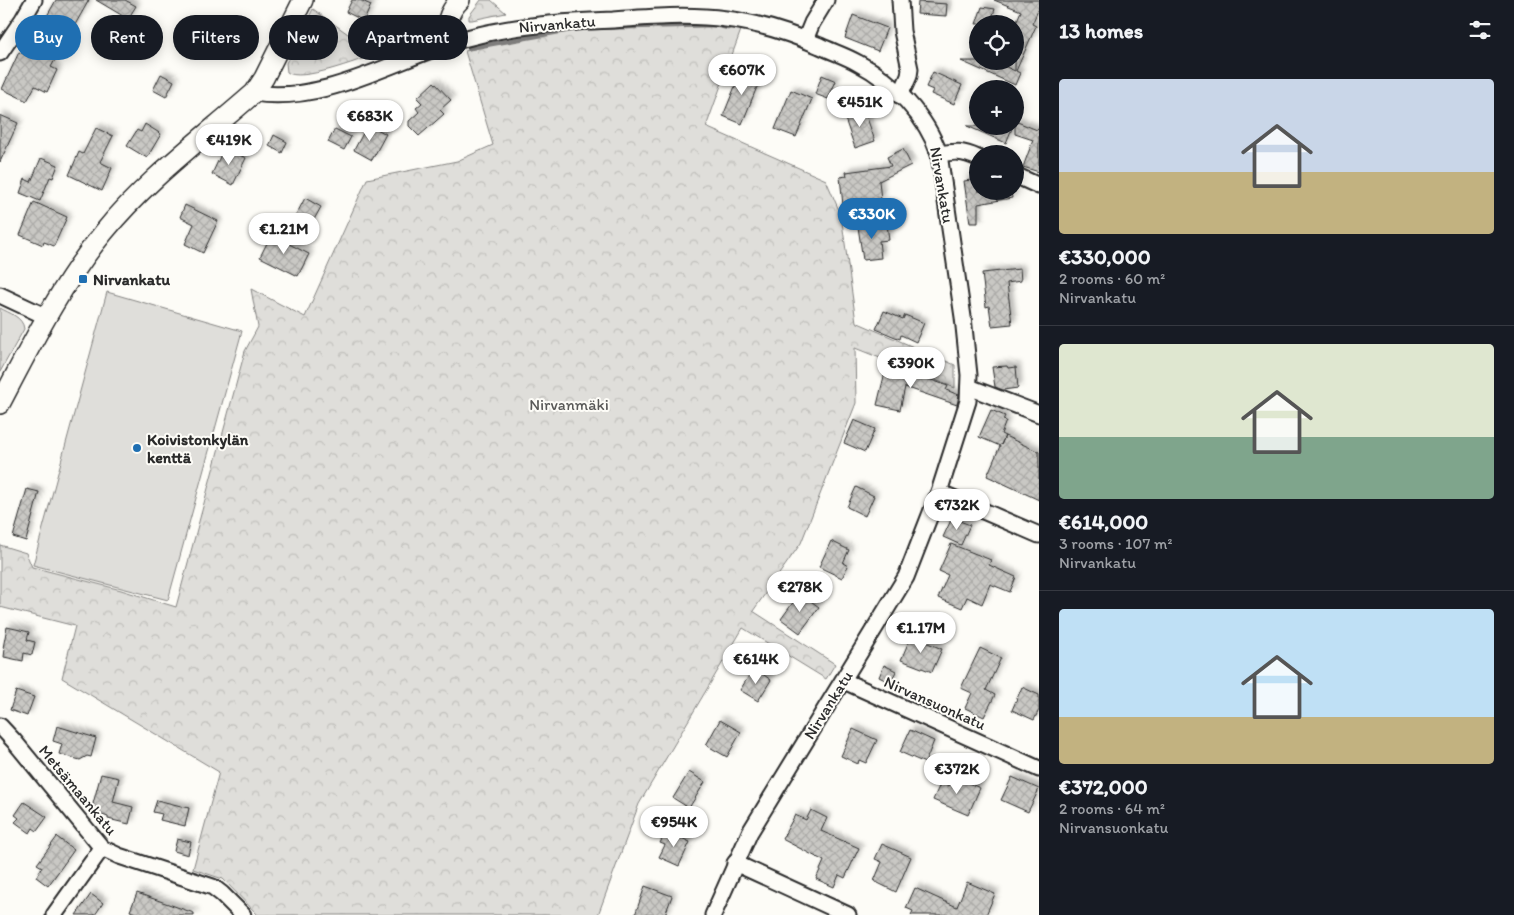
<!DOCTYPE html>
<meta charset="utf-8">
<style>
:root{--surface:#171b24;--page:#242831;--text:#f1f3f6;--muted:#9ea1a6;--line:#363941;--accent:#1f6fb2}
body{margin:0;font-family:Itim,sans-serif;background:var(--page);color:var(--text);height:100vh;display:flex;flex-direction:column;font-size:19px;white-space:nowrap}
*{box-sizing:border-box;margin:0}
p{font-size:16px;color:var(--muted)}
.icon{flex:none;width:28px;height:28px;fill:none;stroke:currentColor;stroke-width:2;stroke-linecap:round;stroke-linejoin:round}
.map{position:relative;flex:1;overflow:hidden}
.side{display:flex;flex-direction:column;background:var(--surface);width:475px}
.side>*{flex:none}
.banner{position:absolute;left:15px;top:15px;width:475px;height:45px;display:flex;gap:10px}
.controls{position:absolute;left:969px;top:15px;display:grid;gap:10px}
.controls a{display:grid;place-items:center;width:55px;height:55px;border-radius:50%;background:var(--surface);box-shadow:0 2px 12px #0003;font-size:25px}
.price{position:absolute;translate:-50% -42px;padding:0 11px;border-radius:18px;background:#fff;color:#222;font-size:16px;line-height:32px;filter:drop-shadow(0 1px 2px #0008)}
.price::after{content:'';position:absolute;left:50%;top:30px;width:15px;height:11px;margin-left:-8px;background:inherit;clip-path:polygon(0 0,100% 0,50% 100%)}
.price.current{background:var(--accent);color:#fff}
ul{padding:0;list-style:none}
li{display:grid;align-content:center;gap:10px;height:265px;padding:0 20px}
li+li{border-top:1px solid var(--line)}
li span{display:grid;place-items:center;height:155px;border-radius:5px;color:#555}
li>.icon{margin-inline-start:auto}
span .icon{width:90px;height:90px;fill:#fffc;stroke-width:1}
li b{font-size:21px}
h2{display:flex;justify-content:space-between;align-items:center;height:60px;padding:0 20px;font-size:21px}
.chip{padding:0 18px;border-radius:22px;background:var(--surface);box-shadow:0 2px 12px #0003;font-size:18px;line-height:45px}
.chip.current{background:var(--accent);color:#fff}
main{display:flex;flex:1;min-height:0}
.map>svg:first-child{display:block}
</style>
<main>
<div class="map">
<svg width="1039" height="915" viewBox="0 0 1039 915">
<defs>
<pattern id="forest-crowns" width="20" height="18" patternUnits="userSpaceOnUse" patternTransform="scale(1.25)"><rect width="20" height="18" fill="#dfdeda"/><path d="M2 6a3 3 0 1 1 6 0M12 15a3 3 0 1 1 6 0" fill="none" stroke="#c0bfbb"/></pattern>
<pattern id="building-cross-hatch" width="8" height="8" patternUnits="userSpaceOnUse" patternTransform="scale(1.25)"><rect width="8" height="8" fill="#c9c8c4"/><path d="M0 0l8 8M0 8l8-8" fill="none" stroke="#adaca9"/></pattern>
<filter id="shadow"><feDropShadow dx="4" dy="-4" stdDeviation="2.5" flood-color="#0004"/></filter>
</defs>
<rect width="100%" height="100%" fill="#fdfcf7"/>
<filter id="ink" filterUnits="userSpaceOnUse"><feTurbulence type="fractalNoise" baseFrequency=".02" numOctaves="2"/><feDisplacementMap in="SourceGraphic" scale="10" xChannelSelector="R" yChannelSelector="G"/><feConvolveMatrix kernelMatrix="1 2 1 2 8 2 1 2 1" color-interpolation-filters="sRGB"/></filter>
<g filter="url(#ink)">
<!-- forest -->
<g fill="url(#forest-crowns)" stroke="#858482">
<polygon points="481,0 491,0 506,13 472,20 469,20 469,16"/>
<path d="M313 9 376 54C359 60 300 83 287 72L286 63Z"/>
<polygon points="702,23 741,30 706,127 826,180 841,215 856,322 955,365 955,388 855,348 856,403 801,543 753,611 835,664 826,679 743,628 639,804 598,915 258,915 223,879 193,869 219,772 62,678 75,626 0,607 0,545 26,553 32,567 121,590 176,607 245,351 258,327 251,289 305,317 367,179 457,161 493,145 465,51 564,29"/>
</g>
<!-- green -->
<g fill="#dfdeda" stroke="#858482">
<polygon points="107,292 242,331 168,600 33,565"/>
<path d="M0 308C9 313 23 317 24 329L0 372Z"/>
</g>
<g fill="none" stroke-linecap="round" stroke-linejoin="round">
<!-- stream -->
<g stroke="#7e7d7b" stroke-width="4.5">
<polyline points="591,28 715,25 728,28"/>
<polyline points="469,48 576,29"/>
</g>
</g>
<!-- building -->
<g fill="url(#building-cross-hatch)" stroke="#2b2b2b" filter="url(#shadow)">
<polygon points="56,0 89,0 51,67 57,70 47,92 35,86 27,101 2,89 19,52 31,57 43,35 38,32"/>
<polygon points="96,0 125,0 136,6 128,19"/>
<polygon points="352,0 360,0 371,5 364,21 346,12"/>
<polygon points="994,0 1039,0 1039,8 1032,24 1036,26 1016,71 1020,73 1015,85 961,61 993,61 1015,71 1015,25 1021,11"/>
<polygon points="918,2 947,4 946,16 917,14"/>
<polygon points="982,7 995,9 990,24 976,24"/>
<polygon points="853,15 887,28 878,51 845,38"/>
<polygon points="742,69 761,77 742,124 723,116"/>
<polygon points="933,72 962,85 954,104 931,94 933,90 926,87"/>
<polygon points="161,74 174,81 166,97 153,90"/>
<polygon points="822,75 836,81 828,99 815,94"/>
<polygon points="434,82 451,100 440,110 444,114 419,136 409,126 409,121 419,112 416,108 422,103 417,98"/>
<polygon points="791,90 812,99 796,137 775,129"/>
<polygon points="864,109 875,141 855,148 844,116"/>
<polygon points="0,115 18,123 0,162"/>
<polygon points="1015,121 1037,130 1039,128 1039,172 1023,167 1033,140 1015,134"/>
<polygon points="145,124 161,134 147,158 127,146 137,130 141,132"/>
<polygon points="368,124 386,134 372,160 354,150"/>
<polygon points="967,126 1013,126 1006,143"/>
<polygon points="96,128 113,136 100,162 112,168 102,191 69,175 79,152 83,154"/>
<polygon points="335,129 351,137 344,150 328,142"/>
<polygon points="274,135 287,142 282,153 269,146"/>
<polygon points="224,148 246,158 233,185 212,174"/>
<polygon points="903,149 911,165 879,181 881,200 843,205 840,177 847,176 846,172 891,166 887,157"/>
<polygon points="41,158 58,165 53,178 50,177 40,201 20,193 25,179 31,182"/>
<polygon points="978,179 978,191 1011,191 1012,198 978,204 978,223 970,223 964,181"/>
<polygon points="305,198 321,207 311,225 295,217"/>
<polygon points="34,202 67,217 54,246 44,242 43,245 20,235"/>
<polygon points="185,205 218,221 203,253 185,244 194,224 180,217"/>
<polygon points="887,224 889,240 879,241 881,258 863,260 858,227"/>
<polygon points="271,235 309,254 298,276 260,257"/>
<polygon points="1020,269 1021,281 1007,283 1012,324 992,326 989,306 986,307 982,273"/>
<polygon points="884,311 903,319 905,315 924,323 916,342 901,335 900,339 876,329"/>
<polygon points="1007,366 1008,368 1016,367 1018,388 1003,390 995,387 992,367"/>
<polygon points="886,368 915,374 948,386 946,390 959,395 957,405 905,387 900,410 877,405"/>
<polygon points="991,410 1005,416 1003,420 1006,421 1001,434 1005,436 1001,445 1005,436 1039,452 1039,500 987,476 1000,446 979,437"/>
<polygon points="854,420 875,429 865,452 844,443"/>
<polygon points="856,487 874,496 865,516 847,507"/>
<polygon points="27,489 39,492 26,541 13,537"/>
<polygon points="952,518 970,525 961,545 943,537"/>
<polygon points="831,541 849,550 843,563 848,566 842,578 819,567"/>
<polygon points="951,544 991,560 989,565 1016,577 1010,592 990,584 982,604 967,597 962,608 938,598 948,575 939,571"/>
<polygon points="800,593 819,607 800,633 781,619"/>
<polygon points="7,627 29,632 27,640 35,642 32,655 24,653 23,661 4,657 5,649 3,648"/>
<polygon points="911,636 942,649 932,672 901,660"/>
<polygon points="980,648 1001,658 986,690 995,695 984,717 965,708 972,693 961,688"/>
<polygon points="884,665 896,671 891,683 879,677"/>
<polygon points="754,668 771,680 758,701 740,690"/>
<polygon points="1022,687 1039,695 1039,710 1034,720 1012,710"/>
<polygon points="16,691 34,697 27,716 10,710"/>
<polygon points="720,720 741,732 727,757 706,745"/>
<polygon points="57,726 96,738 91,757 87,756 80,760 59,754 62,744 53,741"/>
<polygon points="853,729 877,740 866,763 859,760 858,764 841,756"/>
<polygon points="910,730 934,741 925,763 900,752"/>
<polygon points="689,772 705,782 689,808 673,798"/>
<polygon points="101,774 119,778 113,802 133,807 129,824 108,819 108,817 91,811"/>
<polygon points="953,776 980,788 968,815 933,800 941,782 949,786"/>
<polygon points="1012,777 1039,789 1028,812 1001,800"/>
<polygon points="157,800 189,808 185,826 160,820 162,814 153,812"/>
<polygon points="24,802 47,817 37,831 33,828 30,833 15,822 19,818 15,815"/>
<polygon points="811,810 827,818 821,831 859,848 845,878 839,875 834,887 816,879 824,861 782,839 795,815 806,820"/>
<polygon points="666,831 690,842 679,866 659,857 665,845 660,843"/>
<polygon points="57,837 74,850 48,886 36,877 42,867 37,864"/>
<polygon points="177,839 191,842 188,855 174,851"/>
<polygon points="882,844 911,857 896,892 874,881 882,862 875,859"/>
<polygon points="967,882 995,894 986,915 911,915 913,911 906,908 915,888 957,907"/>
<polygon points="645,886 672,896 665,915 635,915"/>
<polygon points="137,893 194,913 194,915 142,915 130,911"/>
<polygon points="91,894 103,903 95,915 76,915"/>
</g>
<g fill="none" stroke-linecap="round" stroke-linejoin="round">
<!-- minor casing -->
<g stroke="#2b2b2b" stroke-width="19">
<g id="minor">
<polyline points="805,40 812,23 826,0"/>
<polyline points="0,53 23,19 34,0"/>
<path d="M254 93C326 105 400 56 467 38 515 25 564 22 613 20 651 17 689 14 726 19 759 23 790 33 820 46 833 52 846 56 858 63 893 81 927 117 939 154L963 317 969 375 968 401 939 492 906 577 750 832 713 915"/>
<polyline points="899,95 905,85 909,76 910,69 902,31 900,0"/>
<path d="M939 154C956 151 962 151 978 158"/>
<polyline points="1015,175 1039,186"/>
<polyline points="0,295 47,317"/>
<polyline points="969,387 1039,414"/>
<polyline points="939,492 1039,535"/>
<polyline points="844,681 1039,769"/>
<polyline points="0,726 14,741 102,848 119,856 213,887 222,894 243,915"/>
<polyline points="735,863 848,915"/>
<polyline points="54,915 102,848"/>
</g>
</g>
<!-- tertiary casing -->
<g stroke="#2b2b2b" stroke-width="22">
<g id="tertiary">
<path d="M447 44C445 26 447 13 460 0"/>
<path d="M0 404C31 345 61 284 104 232 145 181 204 137 254 93L264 78 303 0"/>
</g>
</g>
<!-- minor -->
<use href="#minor" stroke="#fdfcf7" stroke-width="15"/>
<!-- tertiary -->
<use href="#tertiary" stroke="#fdfcf7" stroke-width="19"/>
</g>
</g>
<!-- markers -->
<g fill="#1f6fb2" stroke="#fdfcf7" stroke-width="2">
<rect x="78" y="274" width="10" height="10" rx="2.5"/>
<circle cx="137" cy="448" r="5"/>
</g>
<g text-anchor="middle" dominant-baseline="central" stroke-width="4" stroke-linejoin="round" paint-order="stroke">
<!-- street labels -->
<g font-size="16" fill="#2b2b2b" stroke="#fdfcf7">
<text transform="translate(557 24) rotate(-5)">Nirvankatu</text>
<text transform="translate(942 185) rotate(80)">Nirvankatu</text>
<text transform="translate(935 703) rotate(24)">Nirvansuonkatu</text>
<text transform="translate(828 705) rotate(-58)">Nirvankatu</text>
<text transform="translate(78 790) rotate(50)">Metsämaankatu</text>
</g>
<!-- poi labels -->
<g font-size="16" font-weight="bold" fill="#2b2b2b" stroke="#fdfcf7" text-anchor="start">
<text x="93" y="279">Nirvankatu</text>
<text x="147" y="439">Koivistonkylän<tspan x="147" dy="18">kenttä</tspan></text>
</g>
<!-- park labels -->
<g font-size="16" fill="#585857" stroke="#fdfcf7">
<text x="569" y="404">Nirvanmäki</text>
</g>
</g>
</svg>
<div class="controls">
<a><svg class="icon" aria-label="locate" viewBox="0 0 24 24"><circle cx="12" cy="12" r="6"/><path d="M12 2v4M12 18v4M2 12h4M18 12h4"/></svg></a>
<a>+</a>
<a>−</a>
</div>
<b class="price" style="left:742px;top:96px">€607K</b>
<b class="price" style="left:860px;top:128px">€451K</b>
<b class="price" style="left:370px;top:142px">€683K</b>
<b class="price" style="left:229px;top:166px">€419K</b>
<b class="price current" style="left:872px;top:240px">€330K</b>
<b class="price" style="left:284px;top:255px">€1.21M</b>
<b class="price" style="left:911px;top:389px">€390K</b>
<b class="price" style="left:957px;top:531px">€732K</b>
<b class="price" style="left:800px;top:613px">€278K</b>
<b class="price" style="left:921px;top:654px">€1.17M</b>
<b class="price" style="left:756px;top:685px">€614K</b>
<b class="price" style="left:957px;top:795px">€372K</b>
<b class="price" style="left:674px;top:848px">€954K</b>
<div class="banner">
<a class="chip current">Buy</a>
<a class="chip">Rent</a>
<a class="chip">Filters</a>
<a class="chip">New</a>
<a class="chip">Apartment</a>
</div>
</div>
<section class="side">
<h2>13 homes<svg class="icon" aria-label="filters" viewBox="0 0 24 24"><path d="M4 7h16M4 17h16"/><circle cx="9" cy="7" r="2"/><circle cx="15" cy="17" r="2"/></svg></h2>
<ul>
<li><span style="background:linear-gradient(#c9d6e8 60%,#c2b280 0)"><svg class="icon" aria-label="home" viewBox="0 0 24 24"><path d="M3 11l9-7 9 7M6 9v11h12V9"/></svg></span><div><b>€330,000</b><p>2 rooms · 60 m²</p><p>Nirvankatu</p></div></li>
<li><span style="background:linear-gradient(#dfe7d0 60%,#7fa58c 0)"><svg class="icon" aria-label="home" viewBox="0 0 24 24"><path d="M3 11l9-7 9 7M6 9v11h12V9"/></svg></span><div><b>€614,000</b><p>3 rooms · 107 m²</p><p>Nirvankatu</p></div></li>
<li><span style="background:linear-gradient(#bfe0f5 70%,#c2b280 0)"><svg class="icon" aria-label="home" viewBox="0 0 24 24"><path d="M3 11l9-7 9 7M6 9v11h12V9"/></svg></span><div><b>€372,000</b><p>2 rooms · 64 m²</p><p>Nirvansuonkatu</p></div></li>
</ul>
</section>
</main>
